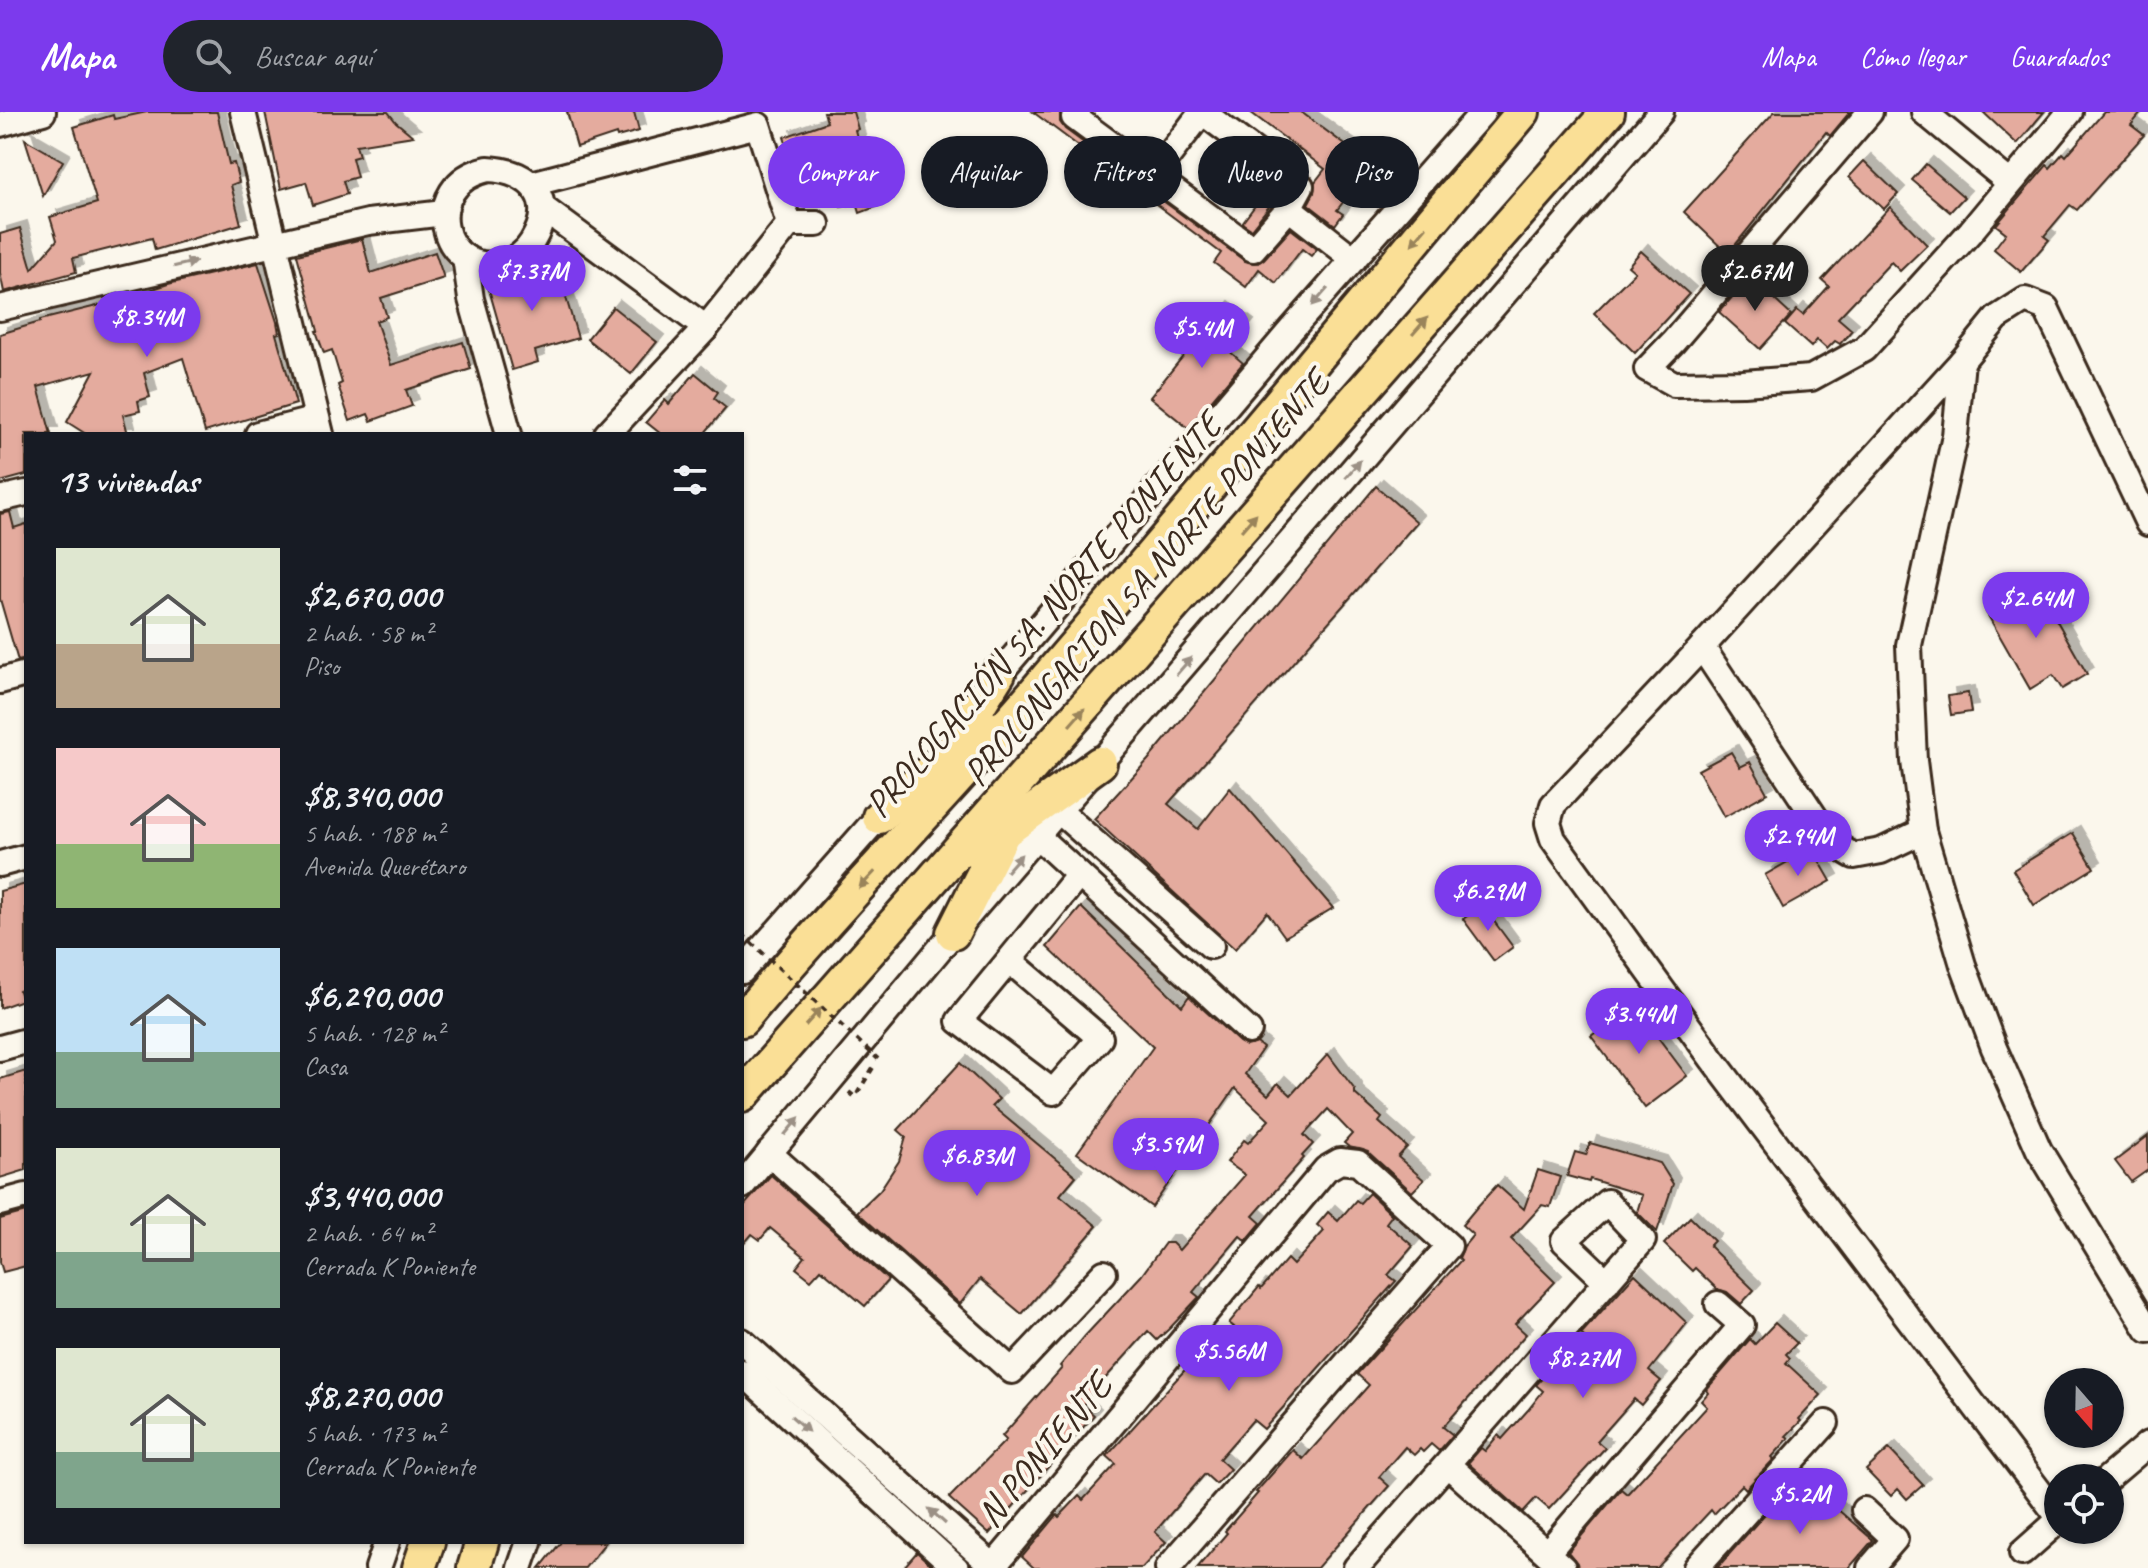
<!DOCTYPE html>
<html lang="es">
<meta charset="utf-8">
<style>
:root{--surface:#171b24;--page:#20242c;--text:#f1f3f6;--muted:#9ea1a6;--accent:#7c3aed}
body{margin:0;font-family:Caveat,sans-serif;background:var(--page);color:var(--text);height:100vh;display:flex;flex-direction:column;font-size:30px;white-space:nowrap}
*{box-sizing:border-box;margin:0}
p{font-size:26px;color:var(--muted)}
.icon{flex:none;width:44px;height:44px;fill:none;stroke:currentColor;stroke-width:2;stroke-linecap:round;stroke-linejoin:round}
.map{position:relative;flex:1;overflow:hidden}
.panel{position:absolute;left:24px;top:320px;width:720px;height:1112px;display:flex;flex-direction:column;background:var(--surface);border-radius:0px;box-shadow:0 2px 6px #0004}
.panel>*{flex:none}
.top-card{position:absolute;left:768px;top:24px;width:760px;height:72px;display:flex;gap:16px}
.needle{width:52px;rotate:160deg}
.controls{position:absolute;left:2044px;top:1256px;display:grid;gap:16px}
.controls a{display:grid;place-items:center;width:80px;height:80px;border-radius:50%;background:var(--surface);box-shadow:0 2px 6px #0004;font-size:40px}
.price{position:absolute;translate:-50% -68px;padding:0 18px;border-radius:28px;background:var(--accent);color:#fff;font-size:26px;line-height:52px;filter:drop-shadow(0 2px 4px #0008)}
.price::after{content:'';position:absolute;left:50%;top:48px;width:24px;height:18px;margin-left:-12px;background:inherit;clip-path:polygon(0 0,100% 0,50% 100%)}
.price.current{background:#222;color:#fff}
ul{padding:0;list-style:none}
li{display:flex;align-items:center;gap:24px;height:200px;padding:0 32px}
li span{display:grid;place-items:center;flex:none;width:224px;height:160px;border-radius:0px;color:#555}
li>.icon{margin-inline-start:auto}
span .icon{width:96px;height:96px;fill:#fffc;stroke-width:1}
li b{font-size:34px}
h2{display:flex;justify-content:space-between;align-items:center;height:96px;padding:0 32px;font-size:34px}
.tag{padding:0 28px;border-radius:36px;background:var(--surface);box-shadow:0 2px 6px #0004;font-size:28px;line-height:72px}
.tag.current{background:var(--accent);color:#fff}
header{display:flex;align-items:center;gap:48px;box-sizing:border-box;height:112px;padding:0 40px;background:var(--accent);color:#fff}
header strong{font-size:38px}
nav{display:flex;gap:44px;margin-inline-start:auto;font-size:28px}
.search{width:560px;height:72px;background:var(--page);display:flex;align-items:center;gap:20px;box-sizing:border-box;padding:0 28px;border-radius:44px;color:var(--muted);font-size:30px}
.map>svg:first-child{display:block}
</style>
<header>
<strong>Mapa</strong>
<div class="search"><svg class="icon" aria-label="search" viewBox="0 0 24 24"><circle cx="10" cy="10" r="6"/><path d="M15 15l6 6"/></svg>Buscar aquí</div>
<nav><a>Mapa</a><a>Cómo llegar</a><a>Guardados</a></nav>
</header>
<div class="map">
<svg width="2148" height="1456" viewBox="0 0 2148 1456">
<defs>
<filter id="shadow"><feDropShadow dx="7" dy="-7" stdDeviation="0" flood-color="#0004"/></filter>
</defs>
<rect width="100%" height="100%" fill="#fbf7ec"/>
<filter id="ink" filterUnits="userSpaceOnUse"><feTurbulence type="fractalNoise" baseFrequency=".0125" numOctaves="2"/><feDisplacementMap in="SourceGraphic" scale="16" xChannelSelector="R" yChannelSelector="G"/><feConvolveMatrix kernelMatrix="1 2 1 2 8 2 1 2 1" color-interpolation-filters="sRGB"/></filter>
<g filter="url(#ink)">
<!-- building -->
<g fill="#e4ab9e" stroke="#3b2a1e" stroke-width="2" filter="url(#shadow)">
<polygon points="147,0 217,0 229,52 234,51 239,70 231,73 241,112 155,138 152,126 73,146 76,160 4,180 0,161 0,122 20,116 32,157 57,128 50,105 97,91 74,15 113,3 114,7"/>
<polygon points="265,0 388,0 396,10 413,24 356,33 359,44 352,46 357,65 343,69 347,82 313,93 306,70 281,77"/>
<polygon points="567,0 634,0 639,19 617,25 616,22 577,35"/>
<polygon points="824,0 853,0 858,17 855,18 876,95 860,101 857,91 841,95 839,89 835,90 830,73 822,75 813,42 792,49 784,25 827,10"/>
<polygon points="1033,0 1060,0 1060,10 1065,17 1245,149 1258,151 1264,147 1291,117 1317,137 1311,144 1302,137 1276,171 1259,157 1246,175 1214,151 1221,141"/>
<polygon points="1250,0 1301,0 1352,38 1335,60 1355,75 1337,98 1343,102 1335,113 1308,92 1314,81 1315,70 1325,57"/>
<polygon points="1774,0 1850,0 1830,24 1826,20 1728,142 1684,100"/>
<polygon points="1983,0 2044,0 2017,32"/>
<polygon points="2104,0 2142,0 2131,13 2144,23 2077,98 2070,93 2044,124 2049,128 2021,160 1994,137 2006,121 1996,113 2047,53 2050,56 2063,41 2066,44"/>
<polygon points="25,27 63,49 43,84"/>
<polygon points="1864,49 1898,82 1884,97 1849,65"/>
<polygon points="1926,52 1964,85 1950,100 1912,68"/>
<polygon points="1272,71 1282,78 1251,117 1242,111"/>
<polygon points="1890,95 1927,133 1900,159 1891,150 1838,206 1852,218 1840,232 1835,229 1827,237 1817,228 1811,235 1785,212 1797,198 1803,203 1829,174 1822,168"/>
<polygon points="362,127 371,161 435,140 444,166 381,186 387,205 376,209 391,253 463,230 471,257 406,278 412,294 371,309 368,302 350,309 338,273 342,271 332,238 324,241 316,219 318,219 297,143"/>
<polygon points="1641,139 1689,182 1635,241 1594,201 1635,160 1628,154"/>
<polygon points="539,150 541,157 556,152 578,226 535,239 538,250 512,258 486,167 512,164"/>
<polygon points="258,151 277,210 279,221 276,222 296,292 205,320 183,246 144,261 150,285 138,289 140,299 123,303 128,322 86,322 67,310 94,259 38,275 51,322 26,322 26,363 0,370 0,222 40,210 40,208 117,189 168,172"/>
<polygon points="1750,165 1791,203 1760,237 1719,200"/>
<polygon points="613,195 657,230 631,262 587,227"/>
<polygon points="1222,196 1247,215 1228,238 1243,251 1188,316 1150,285"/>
<polygon points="695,261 718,280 714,286 726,296 704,322 661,322 646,310 665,288 669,292"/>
<polygon points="1376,374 1417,410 1168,692 1198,717 1230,676 1333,796 1285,825 1267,800 1235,837 1094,707 1148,648"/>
<polygon points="10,400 14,416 26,412 26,547 18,549 0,487 0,402"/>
<polygon points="2036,472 2087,562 2062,577 2053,563 2030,577 1986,500"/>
<polygon points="1968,581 1971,600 1951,603 1948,584"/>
<polygon points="1731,640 1740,655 1750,650 1767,681 1724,705 1698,658"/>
<polygon points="2073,721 2094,756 2034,793 2013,758"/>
<polygon points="1812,736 1831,769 1783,796 1765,763"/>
<polygon points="26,772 26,876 19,879 22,888 0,896 0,779"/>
<polygon points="1482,793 1513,835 1494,849 1463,807"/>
<polygon points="1081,795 1182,894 1189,884 1239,930 1246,934 1257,931 1263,936 1245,962 1268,983 1278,971 1291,983 1328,942 1355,978 1355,982 1382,1006 1379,1010 1407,1035 1398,1045 1424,1068 1412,1080 1368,1040 1349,1035 1344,1031 1352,1022 1328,997 1304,1023 1313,1032 1302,1044 1304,1046 1253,1104 1261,1111 1246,1129 1240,1124 1193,1180 1199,1185 1170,1216 1157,1228 1148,1219 1093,1280 1083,1293 1094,1303 989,1422 949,1386 1006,1328 1002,1324 1062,1256 1060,1254 1085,1224 1141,1164 1165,1131 1172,1131 1179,1138 1245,1063 1227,1050 1244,1028 1248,1031 1269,1008 1235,976 1152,1095 1077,1041 1153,935 1047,835"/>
<polygon points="1633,892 1687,964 1645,996 1591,924"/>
<polygon points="960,951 999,987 992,994 1076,1064 1060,1083 1097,1114 1022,1202 980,1167 960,1192 857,1100 880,1078 899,1049 906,1025 898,1018"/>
<polygon points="26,959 26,1058 0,1066 0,967"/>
<polygon points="2148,1024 2148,1058 2131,1070 2115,1049"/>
<polygon points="1590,1031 1660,1051 1673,1072 1657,1120 1637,1100 1642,1083 1590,1067 1589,1070 1567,1064 1575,1040 1586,1043"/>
<polygon points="1538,1058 1560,1065 1550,1095 1542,1093 1511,1127 1555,1170 1515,1212 1526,1222 1443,1315 1453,1323 1439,1339 1431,1332 1423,1340 1420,1337 1414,1343 1405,1335 1379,1365 1389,1374 1317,1456 1197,1456 1227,1421 1225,1419 1258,1381 1256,1380 1293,1338 1303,1347 1369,1273 1357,1262 1461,1148 1459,1146 1464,1134 1473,1123 1462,1113 1477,1095 1497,1073 1524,1097"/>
<polygon points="771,1063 888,1168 865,1194 821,1157 811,1168 796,1156 805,1145 770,1116 760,1128 752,1122 742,1134 742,1096"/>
<polygon points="1369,1081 1392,1103 1386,1111 1413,1134 1388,1163 1396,1169 1264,1317 1253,1308 1219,1347 1230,1357 1216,1372 1205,1362 1171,1401 1155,1420 1166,1430 1142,1456 1034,1456 1022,1445 1057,1403 1059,1405 1079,1384 1083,1388 1116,1352 1107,1344 1192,1250 1198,1256 1234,1215 1229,1211 1259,1175 1261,1177 1287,1147 1293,1153 1324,1119 1317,1113 1328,1100 1338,1109 1356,1088 1360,1091"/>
<polygon points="26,1100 26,1154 3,1160 0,1150 0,1107"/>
<polygon points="1690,1105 1714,1129 1709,1134 1754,1178 1741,1192 1727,1180 1717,1177 1695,1156 1692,1159 1664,1132"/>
<polygon points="1635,1162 1687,1211 1649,1259 1661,1269 1641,1293 1634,1287 1597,1329 1605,1336 1549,1397 1536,1386 1523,1400 1468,1351 1481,1336 1485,1339 1498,1323 1502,1327 1528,1298 1543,1279 1536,1273 1548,1260 1555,1266 1588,1229 1581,1222"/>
<polygon points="1775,1211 1797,1231 1786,1242 1790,1246 1786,1251 1821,1283 1799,1307 1801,1309 1786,1324 1789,1326 1772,1345 1774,1347 1746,1377 1742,1373 1714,1402 1711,1398 1657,1456 1578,1456 1577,1451 1568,1440 1621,1377 1627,1382 1707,1295 1701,1289 1708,1281 1706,1278 1750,1227 1755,1232"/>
<polygon points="1889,1337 1923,1373 1907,1387 1898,1377 1891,1384 1866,1358"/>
<polygon points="1796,1367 1833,1399 1836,1396 1873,1428 1849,1456 1717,1456"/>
<polygon points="561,1430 606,1430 585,1456 540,1456"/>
<polygon points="917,1440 934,1456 903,1456"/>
</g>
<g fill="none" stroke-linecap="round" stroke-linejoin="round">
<!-- minor casing -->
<g stroke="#3b2a1e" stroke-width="30">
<g id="minor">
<polyline points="243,0 321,322"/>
<polyline points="1078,0 1074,5 1253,137 1289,96 1301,74 1202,0"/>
<polyline points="1870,0 1674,229 1647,257 1674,272 1743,271 1811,266 1864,237 1971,119 2070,0"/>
<polyline points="1924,0 2009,70"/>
<polyline points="0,12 43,0"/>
<path d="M488 57C533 59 557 89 532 130 526 140 515 148 503 151 440 166 418 72 488 57Z"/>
<polyline points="1153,64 1202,0"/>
<polyline points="531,72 758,13 789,112 706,216 607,322"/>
<polyline points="543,96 706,216"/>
<polyline points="1289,96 1354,147"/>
<polyline points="789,112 817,112"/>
<polyline points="465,145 471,187 509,322"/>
<polyline points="0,196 368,110 444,101"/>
<polyline points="1962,249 1955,324 1909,533 1914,649 1923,719 1963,853 1994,936 2039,1038 2148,1218"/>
<polyline points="258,322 317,307"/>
<polyline points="0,387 26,381"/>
<polyline points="1702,535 1832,731 1854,744 1881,739 1923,719"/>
<polyline points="0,569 26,562"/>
<polyline points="989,574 1291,218 1483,0"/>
<polyline points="1059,699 1211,834"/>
<polyline points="1037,724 1249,919"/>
<polyline points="0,752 26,745"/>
<polyline points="1009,848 1100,926 1053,980 959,909 1079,763"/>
<polyline points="742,859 888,694"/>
<polyline points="0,936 26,929"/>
<polyline points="769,1041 1012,1259 1104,1161"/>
<polyline points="742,1074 953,821 1661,0"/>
<polyline points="0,1091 26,1084"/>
<polyline points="742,1229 995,1456"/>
<polyline points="742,1260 956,1456"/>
<polyline points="1448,1353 1563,1456"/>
<polyline points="2108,1366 2148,1332"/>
<polyline points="1864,1398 1895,1427 1870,1456"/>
<polyline points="2058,1404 1713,948 1553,727 1548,711 1553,693 1702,535 1962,249 1997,206 2025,188 2046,196 2148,411"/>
<polyline points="1547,1441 1742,1213 1718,1192"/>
<polyline points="2022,1441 2058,1409"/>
<polyline points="378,1456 387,1430"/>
<polyline points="520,1456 529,1430"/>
<polyline points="992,1456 1326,1057 1340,1049 1358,1051 1449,1134 1168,1456"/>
<polyline points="1356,1456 1643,1128 1607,1090 1564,1129 1607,1170"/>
<polyline points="1696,1456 1826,1311"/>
</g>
</g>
<!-- major casing -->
<g stroke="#3b2a1e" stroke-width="38">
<g id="major">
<polyline points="956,630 999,561"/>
<polyline points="879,705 949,642 987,615"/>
<polyline points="976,740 1100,651"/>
<polyline points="953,821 1002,724"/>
<path d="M742 908C835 796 937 693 1032 583 1198 390 1360 194 1523 0"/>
<polyline points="742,984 1608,0"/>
<polyline points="419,1456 428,1430"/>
<polyline points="474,1456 482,1430"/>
</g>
</g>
<!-- path -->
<polyline stroke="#3b2a1e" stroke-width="4" stroke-dasharray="6 6" stroke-linecap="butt" points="849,980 855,985 874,954"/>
<!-- minor -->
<use href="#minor" stroke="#fbf7ec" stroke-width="24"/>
<!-- major -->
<use href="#major" stroke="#fadf96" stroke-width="32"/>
<!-- path-bridge -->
<polyline stroke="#3b2a1e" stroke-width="4" stroke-dasharray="6 6" stroke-linecap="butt" points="742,822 878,947"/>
</g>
<!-- one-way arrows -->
<defs><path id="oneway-solid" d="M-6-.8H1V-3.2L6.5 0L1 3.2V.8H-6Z" transform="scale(2)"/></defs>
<g fill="#9a845a">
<use href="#oneway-solid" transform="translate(1419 124) rotate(130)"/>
<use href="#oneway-solid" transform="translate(1420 214) rotate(-49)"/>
<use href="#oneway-solid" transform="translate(1249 410) rotate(-49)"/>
<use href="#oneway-solid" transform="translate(1077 605) rotate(-49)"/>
<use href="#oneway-solid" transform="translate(867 768) rotate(133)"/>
<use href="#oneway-solid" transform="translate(813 905) rotate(-48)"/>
</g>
<g fill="#9b9085">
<use href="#oneway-solid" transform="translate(185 152) rotate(-13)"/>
<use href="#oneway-solid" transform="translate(1320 185) rotate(131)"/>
<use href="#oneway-solid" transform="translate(1353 357) rotate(-49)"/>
<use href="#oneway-solid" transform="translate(1184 554) rotate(-49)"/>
<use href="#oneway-solid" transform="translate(1014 751) rotate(-49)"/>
<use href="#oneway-solid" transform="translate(792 1014) rotate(-50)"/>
<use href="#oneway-solid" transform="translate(800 1312) rotate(42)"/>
<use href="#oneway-solid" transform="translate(937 1404) rotate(-138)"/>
</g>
</g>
<g text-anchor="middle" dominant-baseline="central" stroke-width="8" stroke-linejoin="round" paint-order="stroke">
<!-- street labels -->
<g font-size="38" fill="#3b2a1e" stroke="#fbf7ec">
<text transform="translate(1146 466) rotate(-49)">PROLONGACION 5A NORTE PONIENTE</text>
<text transform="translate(1043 503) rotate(-49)">PROLOGACIÓN 5A. NORTE PONIENTE</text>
<text transform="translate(1044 1338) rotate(-50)">N PONIENTE</text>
</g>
</g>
</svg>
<div class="controls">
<a><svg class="needle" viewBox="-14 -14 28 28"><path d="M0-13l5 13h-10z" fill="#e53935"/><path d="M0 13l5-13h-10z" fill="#9ea1a6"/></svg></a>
<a><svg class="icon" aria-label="locate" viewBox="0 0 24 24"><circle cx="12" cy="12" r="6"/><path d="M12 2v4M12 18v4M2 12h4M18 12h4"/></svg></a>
</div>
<b class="price" style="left:532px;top:201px">$7.37M</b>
<b class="price current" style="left:1755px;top:201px">$2.67M</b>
<b class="price" style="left:147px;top:247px">$8.34M</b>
<b class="price" style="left:1202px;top:258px">$5.4M</b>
<b class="price" style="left:2036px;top:528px">$2.64M</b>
<b class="price" style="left:1798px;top:766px">$2.94M</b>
<b class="price" style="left:1488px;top:821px">$6.29M</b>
<b class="price" style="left:1639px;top:944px">$3.44M</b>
<b class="price" style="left:1166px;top:1074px">$3.59M</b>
<b class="price" style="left:977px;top:1086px">$6.83M</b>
<b class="price" style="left:1229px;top:1281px">$5.56M</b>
<b class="price" style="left:1583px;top:1288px">$8.27M</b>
<b class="price" style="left:1800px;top:1424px">$5.2M</b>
<div class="top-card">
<a class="tag current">Comprar</a>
<a class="tag">Alquilar</a>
<a class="tag">Filtros</a>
<a class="tag">Nuevo</a>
<a class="tag">Piso</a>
</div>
<section class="panel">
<h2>13 viviendas<svg class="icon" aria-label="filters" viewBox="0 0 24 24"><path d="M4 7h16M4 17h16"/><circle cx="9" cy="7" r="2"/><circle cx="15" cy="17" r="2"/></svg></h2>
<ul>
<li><span style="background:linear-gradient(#dfe7d0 60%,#b9a48a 0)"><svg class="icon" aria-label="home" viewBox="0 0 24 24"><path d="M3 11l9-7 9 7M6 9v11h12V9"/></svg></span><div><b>$2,670,000</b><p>2 hab. · 58 m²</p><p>Piso</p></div></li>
<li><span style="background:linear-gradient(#f6c9c9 60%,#8fb573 0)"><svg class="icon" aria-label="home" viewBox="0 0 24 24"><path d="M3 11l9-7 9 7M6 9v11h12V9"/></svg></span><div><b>$8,340,000</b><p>5 hab. · 188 m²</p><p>Avenida Querétaro</p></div></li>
<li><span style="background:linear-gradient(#bfe0f5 65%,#7fa58c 0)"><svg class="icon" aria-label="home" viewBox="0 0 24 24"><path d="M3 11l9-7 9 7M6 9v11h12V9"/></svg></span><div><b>$6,290,000</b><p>5 hab. · 128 m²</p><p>Casa</p></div></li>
<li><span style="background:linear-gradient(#dfe7d0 65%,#7fa58c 0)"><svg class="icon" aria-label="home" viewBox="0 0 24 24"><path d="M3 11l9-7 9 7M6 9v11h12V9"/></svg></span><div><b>$3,440,000</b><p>2 hab. · 64 m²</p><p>Cerrada K Poniente</p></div></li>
<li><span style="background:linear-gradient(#dfe7d0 65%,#7fa58c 0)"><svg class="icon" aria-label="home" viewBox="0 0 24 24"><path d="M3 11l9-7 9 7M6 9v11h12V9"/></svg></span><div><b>$8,270,000</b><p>5 hab. · 173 m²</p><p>Cerrada K Poniente</p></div></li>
</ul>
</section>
</div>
